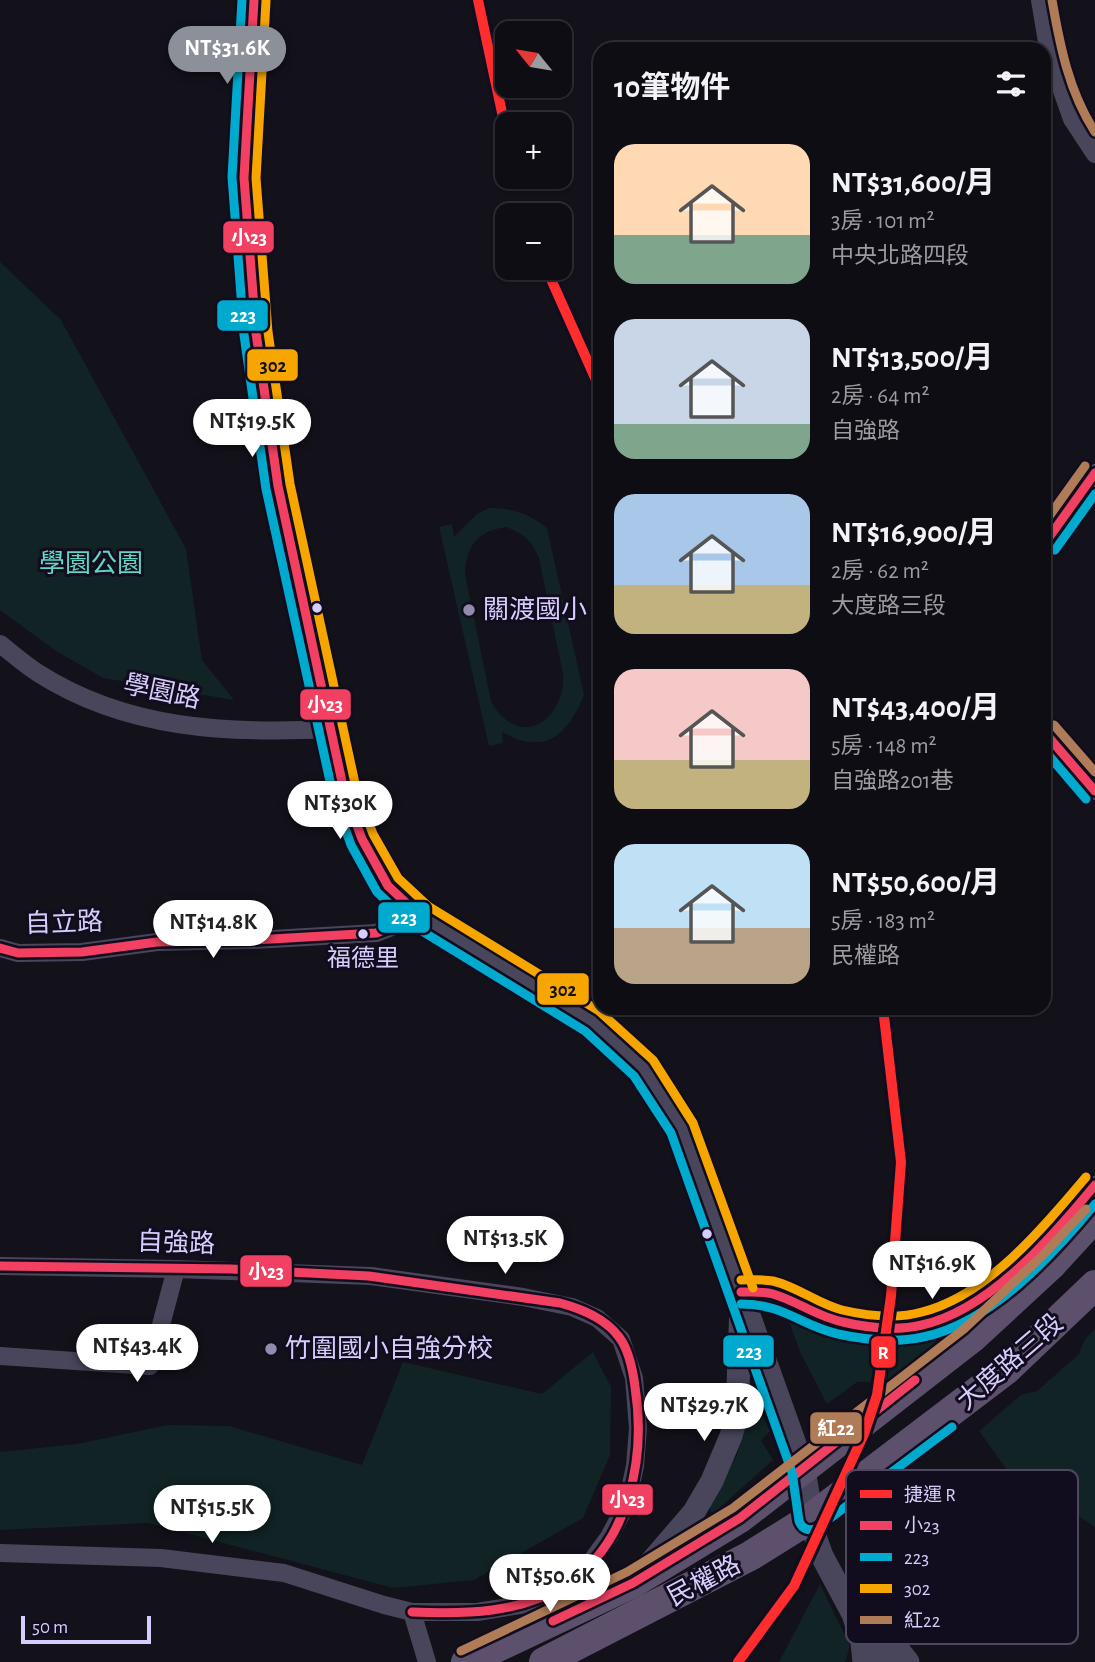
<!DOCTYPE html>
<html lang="zh-TW">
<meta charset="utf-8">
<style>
:root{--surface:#0e0d14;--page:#1c1b22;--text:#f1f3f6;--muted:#9b9ca0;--line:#2e2d34;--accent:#8c9099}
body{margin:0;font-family:"Alegreya Sans","Noto Sans TC",sans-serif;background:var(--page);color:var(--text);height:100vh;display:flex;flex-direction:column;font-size:26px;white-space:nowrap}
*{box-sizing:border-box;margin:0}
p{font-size:23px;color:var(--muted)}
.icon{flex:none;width:38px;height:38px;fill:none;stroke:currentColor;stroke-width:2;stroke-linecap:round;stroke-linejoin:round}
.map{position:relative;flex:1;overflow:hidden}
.side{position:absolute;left:593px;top:42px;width:458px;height:973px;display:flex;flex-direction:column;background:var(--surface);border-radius:21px;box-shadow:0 2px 5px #0004,0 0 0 2px var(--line)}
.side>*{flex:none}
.needle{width:46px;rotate:300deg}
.fabs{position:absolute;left:495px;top:21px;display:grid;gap:14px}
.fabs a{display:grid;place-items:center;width:77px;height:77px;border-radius:14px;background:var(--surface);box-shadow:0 2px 5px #0004,0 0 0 2px var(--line);font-size:35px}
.scale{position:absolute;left:21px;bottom:18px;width:130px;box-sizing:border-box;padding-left:7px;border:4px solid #d7cdfc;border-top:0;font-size:19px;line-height:24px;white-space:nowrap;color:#d7cdfc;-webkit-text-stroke:5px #120d1e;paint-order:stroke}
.price{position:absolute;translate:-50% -60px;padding:0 16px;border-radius:24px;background:#fff;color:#222;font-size:23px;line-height:46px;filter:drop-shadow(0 2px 4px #0008)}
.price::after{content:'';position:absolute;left:50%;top:42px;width:21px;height:16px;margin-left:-10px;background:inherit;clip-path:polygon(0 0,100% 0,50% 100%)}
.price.current{background:var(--accent);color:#fff}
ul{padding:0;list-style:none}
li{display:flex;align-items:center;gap:21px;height:175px;padding:0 21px}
li span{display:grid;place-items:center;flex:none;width:196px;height:140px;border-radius:21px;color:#555}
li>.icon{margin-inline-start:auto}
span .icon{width:84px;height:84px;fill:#fffc;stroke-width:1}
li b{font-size:30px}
h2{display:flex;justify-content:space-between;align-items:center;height:84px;padding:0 21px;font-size:30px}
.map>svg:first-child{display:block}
</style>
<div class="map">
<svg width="1095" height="1662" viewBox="0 0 1095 1662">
<rect width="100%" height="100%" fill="#13111a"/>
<!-- green -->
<g fill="#112325" fill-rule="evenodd">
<polygon points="0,262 61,320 186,549 202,660 234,700 103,678 56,651 0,610"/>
<path d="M489 508C513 508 528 513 547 528L584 695C567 736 545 756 502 732L503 743 489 746 439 527 452 524 454 537 477 514ZM506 527C524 534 532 541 539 558L563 674C566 710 532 747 501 715 497 712 494 706 491 701L465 574C466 546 478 531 506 527Z"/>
<path d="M782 1302C829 1332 869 1353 925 1338 938 1334 951 1319 964 1320L961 1326 890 1382H857L827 1404 800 1352Z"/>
<polygon points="1095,1329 1095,1527 1007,1470 979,1431 1021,1395 1037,1391 1079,1354 1085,1339"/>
<polygon points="593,1352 611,1387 610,1455 583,1518 474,1580 393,1588 148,1523 0,1530 0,1452 77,1444 168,1425 229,1426 362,1465 403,1362 542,1394"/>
<polygon points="754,1399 770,1431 761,1440 773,1460 715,1512 711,1512 709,1505 737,1455"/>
<polygon points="820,1584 850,1646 845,1662 779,1662"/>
</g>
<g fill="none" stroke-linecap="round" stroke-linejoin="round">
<!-- minor -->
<g stroke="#49465b" stroke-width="18">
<polyline points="1040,0 1049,54 1072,119 1095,154"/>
<polyline points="1045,543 1095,473"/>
<path d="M0 644C13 654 25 665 38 673 127 730 229 734 331 729"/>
<polyline points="1045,733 1095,791"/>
<polyline points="0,948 18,953 82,952 157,942 253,940 376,933 420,916"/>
<polyline points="0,1266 176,1269 371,1276 523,1297 572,1307 597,1318 621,1339 634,1378 638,1428 635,1466 627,1503 609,1537 587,1567 567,1584 526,1604 477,1612 412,1612 384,1605 284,1573 161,1558 0,1553"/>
<path d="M741 1292C751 1292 763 1291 773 1294 795 1300 815 1315 837 1321 866 1328 905 1332 933 1322 1000 1296 1051 1239 1095 1185"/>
<polyline points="0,1356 150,1366 176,1269"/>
<polyline points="412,1612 427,1662"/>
</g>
<!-- tertiary -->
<g stroke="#49465b" stroke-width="23">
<polyline points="254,0 244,178 256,333 278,486 344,791 362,839 388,886 420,916 537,989 592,1021 643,1068 682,1128 804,1469 815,1536 822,1556 853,1614 862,1642 864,1662"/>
<polyline points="645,1569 694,1512 712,1481 731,1436 737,1414 741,1305"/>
<polyline points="849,1588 908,1662"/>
<polyline points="864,1631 882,1660 892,1662"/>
</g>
<!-- primary -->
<g stroke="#5d506c" stroke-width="30">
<polyline points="466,1662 633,1583 740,1518 972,1338 1051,1265 1095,1217"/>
<polyline points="544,1662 750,1556 811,1518 1007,1369 1095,1285"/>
</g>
<!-- bus-1 casing -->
<g stroke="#120d1e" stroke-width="14">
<g id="bus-1">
<polyline points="254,0 244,178 256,333 278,486 344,791 362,839 388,886 420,916"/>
<polyline points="1045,543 1095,473"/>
<polyline points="1045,733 1095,791"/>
<polyline points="0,948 18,953 82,952 157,942 253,940 376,933 420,916"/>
<path d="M0 1266 231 1269 369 1276 560 1303C582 1309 605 1318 619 1337 629 1350 633 1371 635 1387 646 1457 630 1542 567 1584 521 1614 465 1614 412 1612"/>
<path d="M741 1292C752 1292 763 1291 773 1294 797 1301 818 1317 843 1322 868 1328 896 1331 922 1325 990 1310 1053 1236 1095 1185"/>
<polyline points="553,1621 633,1583 740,1518 915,1380"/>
</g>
</g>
<!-- bus-2 casing -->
<g stroke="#120d1e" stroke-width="14">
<g id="bus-2">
<path d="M242 0 232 177 244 335 266 489 333 795 351 845 377 892 412 925 585 1031 634 1076 671 1133 792 1472 799 1521C802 1529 809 1532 817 1528L952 1427"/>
<polyline points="1055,550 1095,494"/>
<polyline points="1045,751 1086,799"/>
<path d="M741 1304C785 1304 799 1325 838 1334 865 1340 895 1343 923 1337 991 1323 1053 1255 1095 1204"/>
</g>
</g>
<!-- bus-3 casing -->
<g stroke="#120d1e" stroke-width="14">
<g id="bus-3">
<polyline points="266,1 256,178 268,332 290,484 356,788 373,834 398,878 428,906 599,1011 653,1060 693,1123 753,1288"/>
<path d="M741 1280C752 1280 762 1279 773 1281 798 1287 818 1304 842 1310 868 1316 897 1319 922 1312 987 1296 1044 1227 1086 1177"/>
</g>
</g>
<!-- bus-4 casing -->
<g stroke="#120d1e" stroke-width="14">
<g id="bus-4">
<path d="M1052 0C1060 46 1069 92 1095 132"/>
<polyline points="1045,522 1085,466"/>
<polyline points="1054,725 1095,772"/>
<polyline points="461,1651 627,1572 733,1508 964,1329 1042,1256 1086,1209"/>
</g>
</g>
<!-- bus-1 -->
<use href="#bus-1" stroke="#f24062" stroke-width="9"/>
<!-- bus-2 -->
<use href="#bus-2" stroke="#00a9ce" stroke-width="9"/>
<!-- bus-3 -->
<use href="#bus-3" stroke="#f7a600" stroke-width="9"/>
<!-- bus-4 -->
<use href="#bus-4" stroke="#b07c57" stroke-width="9"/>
<!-- metro-1 casing -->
<g stroke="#120d1e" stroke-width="16">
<g id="metro-1">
<polyline points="478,0 508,141"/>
<polyline points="546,268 600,389"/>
<polyline points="738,1662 794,1586 864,1434 877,1395 891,1296 901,1162 883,1008"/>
</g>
</g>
<!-- metro-1 -->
<use href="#metro-1" stroke="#ff2d2d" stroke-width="10"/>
</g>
<!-- markers -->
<g fill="#d7cdfc" stroke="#120d1e" stroke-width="2.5">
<circle cx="317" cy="608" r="6"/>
<circle cx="363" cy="934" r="6"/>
<circle cx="707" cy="1234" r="6"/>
</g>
<g fill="#928bad" stroke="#120d1e" stroke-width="2.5">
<circle cx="469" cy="610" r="7"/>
<circle cx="271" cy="1349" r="7"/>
</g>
<g text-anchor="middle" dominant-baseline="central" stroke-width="6" stroke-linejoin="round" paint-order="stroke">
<!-- bus labels -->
<g font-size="24" fill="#d7cdfc" stroke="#120d1e">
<text x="363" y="959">福德里</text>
</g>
<!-- park labels -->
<g font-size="26" fill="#5ed7c4" stroke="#120d1e">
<text x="91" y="564">學園公園</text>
</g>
<!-- poi labels -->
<g font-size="26" fill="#d7cdfc" stroke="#120d1e" text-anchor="start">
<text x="483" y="610">關渡國小</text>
<text x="285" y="1349">竹圍國小自強分校</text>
</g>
<!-- street labels -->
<g font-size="26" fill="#d7cdfc" stroke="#120d1e">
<text transform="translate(162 692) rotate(12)">學園路</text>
<text transform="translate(64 923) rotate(-2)">自立路</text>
<text transform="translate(176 1243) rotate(2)">自強路</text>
<text transform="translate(1010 1362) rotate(-41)">大度路三段</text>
<text transform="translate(704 1581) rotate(-28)">民權路</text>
</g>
</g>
<!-- legend -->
<rect x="846" y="1470" width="232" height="174" rx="10" fill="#120d1e" stroke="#4d4761" stroke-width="2"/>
<rect x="860" y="1490" width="32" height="8" fill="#ff2d2d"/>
<rect x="860" y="1521" width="32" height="9" fill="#f24062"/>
<rect x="860" y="1553" width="32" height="8" fill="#00a9ce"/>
<rect x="860" y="1584" width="32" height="9" fill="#f7a600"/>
<rect x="860" y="1616" width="32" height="8" fill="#b07c57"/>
<g font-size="19" fill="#d7cdfc">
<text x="904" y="1501">捷運 R</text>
<text x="904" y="1532">小23</text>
<text x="904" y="1564">223</text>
<text x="904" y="1595">302</text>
<text x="904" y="1627">紅22</text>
</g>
<g stroke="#120d1e" stroke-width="2.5">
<rect x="222" y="220" width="53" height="34" rx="7" fill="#f24062"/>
<rect x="216" y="299" width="53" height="33" rx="7" fill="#00a9ce"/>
<rect x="246" y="348" width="53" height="34" rx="7" fill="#f7a600"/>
<rect x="299" y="688" width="53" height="33" rx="7" fill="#f24062"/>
<rect x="377" y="901" width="54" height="33" rx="7" fill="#00a9ce"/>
<rect x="536" y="972" width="54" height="34" rx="7" fill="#f7a600"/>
<rect x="239" y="1254" width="54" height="34" rx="7" fill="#f24062"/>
<rect x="722" y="1334" width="53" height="34" rx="7" fill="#00a9ce"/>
<rect x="870" y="1335" width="27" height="34" rx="7" fill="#ff2d2d"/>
<rect x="809" y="1411" width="54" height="34" rx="7" fill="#b07c57"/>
<rect x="601" y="1483" width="53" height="33" rx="7" fill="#f24062"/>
</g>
<g font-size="19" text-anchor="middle" font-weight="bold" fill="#fff">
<text x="249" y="244">小23</text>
<text x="243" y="322">223</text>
<text x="325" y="711">小23</text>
<text x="404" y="924">223</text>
<text x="266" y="1278">小23</text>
<text x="749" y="1358">223</text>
<text x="883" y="1359">R</text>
<text x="836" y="1435">紅22</text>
<text x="627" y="1506">小23</text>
</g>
<g font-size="19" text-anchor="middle" font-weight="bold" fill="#111">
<text x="273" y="372">302</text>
<text x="563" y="996">302</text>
</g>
</svg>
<div class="fabs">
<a><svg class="needle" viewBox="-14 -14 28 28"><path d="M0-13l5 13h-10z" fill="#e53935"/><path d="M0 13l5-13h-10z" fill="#9b9ca0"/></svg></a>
<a>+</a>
<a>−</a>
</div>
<div class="scale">50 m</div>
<b class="price current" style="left:227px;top:86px">NT$31.6K</b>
<b class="price" style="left:252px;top:459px">NT$19.5K</b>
<b class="price" style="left:340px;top:841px">NT$30K</b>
<b class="price" style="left:213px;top:960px">NT$14.8K</b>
<b class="price" style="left:505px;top:1276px">NT$13.5K</b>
<b class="price" style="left:932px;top:1301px">NT$16.9K</b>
<b class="price" style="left:137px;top:1384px">NT$43.4K</b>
<b class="price" style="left:704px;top:1443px">NT$29.7K</b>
<b class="price" style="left:212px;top:1545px">NT$15.5K</b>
<b class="price" style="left:550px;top:1614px">NT$50.6K</b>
<section class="side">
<h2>10筆物件<svg class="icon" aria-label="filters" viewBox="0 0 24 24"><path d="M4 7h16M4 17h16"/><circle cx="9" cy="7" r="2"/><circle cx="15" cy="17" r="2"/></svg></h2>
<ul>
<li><span style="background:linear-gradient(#ffd9b3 65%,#7fa58c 0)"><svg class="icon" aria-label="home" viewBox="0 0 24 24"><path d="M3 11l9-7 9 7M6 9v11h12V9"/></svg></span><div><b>NT$31,600/月</b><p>3房 · 101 m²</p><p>中央北路四段</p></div></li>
<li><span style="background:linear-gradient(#c9d6e8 75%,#7fa58c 0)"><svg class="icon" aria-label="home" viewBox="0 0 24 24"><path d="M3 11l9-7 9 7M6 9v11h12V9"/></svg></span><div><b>NT$13,500/月</b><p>2房 · 64 m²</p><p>自強路</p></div></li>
<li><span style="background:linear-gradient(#a9c7e8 65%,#c2b280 0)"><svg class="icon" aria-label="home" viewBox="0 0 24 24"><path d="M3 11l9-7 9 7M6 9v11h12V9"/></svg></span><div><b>NT$16,900/月</b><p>2房 · 62 m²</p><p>大度路三段</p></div></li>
<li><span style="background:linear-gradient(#f6c9c9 65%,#c2b280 0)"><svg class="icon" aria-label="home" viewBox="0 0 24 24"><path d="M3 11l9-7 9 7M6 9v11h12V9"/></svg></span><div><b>NT$43,400/月</b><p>5房 · 148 m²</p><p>自強路201巷</p></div></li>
<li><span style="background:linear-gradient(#bfe0f5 60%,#b9a48a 0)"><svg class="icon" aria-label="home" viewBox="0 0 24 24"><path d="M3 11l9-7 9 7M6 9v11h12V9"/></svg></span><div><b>NT$50,600/月</b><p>5房 · 183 m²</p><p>民權路</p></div></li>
</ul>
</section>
</div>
